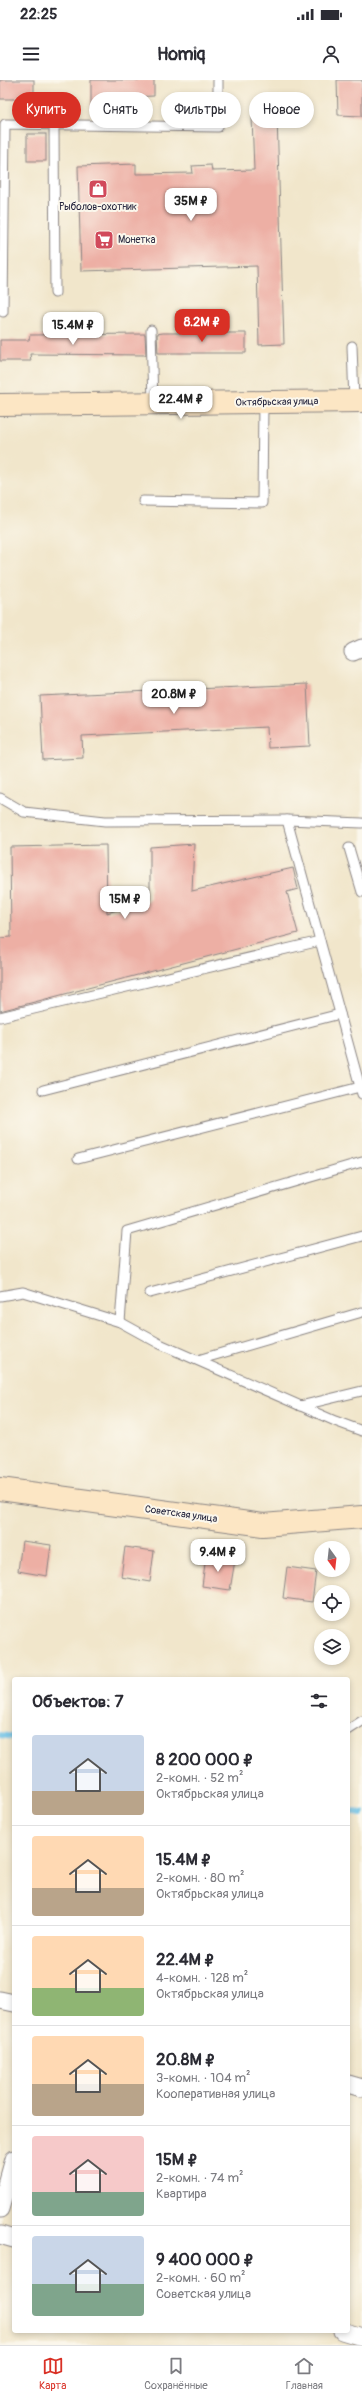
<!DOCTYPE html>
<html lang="ru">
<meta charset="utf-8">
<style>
:root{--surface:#fff;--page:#f2f2f3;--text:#2b2b33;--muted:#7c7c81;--line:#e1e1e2;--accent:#d93025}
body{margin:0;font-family:Pangolin,sans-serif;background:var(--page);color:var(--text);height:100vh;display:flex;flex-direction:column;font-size:15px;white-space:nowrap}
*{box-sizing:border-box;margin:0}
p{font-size:13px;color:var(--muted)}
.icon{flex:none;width:22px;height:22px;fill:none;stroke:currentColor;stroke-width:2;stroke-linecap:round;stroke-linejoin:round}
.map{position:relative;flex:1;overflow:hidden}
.panel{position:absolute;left:12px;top:1597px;width:338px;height:656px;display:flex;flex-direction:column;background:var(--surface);border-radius:4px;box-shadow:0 2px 6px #0003}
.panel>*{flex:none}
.hud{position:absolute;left:12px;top:12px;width:338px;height:36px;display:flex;gap:8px}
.needle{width:26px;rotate:165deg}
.buttons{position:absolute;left:314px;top:1461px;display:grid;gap:8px}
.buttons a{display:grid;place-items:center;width:36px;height:36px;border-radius:50%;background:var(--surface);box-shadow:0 2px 6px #0003;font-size:20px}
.price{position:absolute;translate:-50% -34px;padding:0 9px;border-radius:8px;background:#fff;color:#222;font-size:13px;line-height:26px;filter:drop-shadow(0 1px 2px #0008)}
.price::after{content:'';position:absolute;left:50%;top:24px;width:12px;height:9px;margin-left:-6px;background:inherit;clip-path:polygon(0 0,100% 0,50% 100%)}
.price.current{background:var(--accent);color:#fff}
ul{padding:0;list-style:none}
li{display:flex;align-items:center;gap:12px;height:100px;padding:0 20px}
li+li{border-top:1px solid var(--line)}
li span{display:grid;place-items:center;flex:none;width:112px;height:80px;border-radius:4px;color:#555}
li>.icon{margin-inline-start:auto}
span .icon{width:48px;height:48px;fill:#fffc;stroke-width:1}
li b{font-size:17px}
h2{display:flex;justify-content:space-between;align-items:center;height:48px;padding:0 20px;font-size:17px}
.pill{padding:0 14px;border-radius:18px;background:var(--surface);box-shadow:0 2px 6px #0003;font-size:14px;line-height:36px}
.pill.current{background:var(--accent);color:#fff}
.status{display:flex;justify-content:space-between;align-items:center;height:28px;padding:0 20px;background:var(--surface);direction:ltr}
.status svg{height:11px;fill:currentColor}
header{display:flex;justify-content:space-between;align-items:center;height:52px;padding:0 20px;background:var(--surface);font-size:18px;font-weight:700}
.dock{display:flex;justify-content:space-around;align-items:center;height:56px;border-top:1px solid var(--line);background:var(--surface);font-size:11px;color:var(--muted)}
.dock a{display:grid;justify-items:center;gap:2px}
.dock .current{color:var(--accent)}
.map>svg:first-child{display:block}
</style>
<div class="status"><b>22:25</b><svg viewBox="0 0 49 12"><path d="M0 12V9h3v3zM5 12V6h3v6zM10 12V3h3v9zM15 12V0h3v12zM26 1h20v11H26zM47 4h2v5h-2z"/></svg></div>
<header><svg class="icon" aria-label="menu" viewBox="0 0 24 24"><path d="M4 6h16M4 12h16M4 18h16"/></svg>Homiq<svg class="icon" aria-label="person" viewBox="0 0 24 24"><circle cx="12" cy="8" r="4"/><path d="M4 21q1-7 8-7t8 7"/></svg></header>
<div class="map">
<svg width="362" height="2265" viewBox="0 0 362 2265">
<rect width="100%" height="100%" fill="#fbf7ec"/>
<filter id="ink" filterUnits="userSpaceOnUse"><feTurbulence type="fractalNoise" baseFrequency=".025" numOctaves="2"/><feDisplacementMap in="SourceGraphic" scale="8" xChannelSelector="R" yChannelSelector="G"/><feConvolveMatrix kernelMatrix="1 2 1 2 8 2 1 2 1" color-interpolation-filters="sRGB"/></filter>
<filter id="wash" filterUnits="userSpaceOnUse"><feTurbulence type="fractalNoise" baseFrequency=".012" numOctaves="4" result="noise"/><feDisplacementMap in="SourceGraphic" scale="16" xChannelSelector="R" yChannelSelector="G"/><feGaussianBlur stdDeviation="0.9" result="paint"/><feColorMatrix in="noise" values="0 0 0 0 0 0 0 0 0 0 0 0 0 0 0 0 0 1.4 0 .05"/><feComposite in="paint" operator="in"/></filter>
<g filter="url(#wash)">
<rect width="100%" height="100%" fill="#f1e6cb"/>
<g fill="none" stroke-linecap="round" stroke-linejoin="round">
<!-- stream -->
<g stroke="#68bfe5" stroke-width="6">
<polyline points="0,1655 14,1657"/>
<polyline points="348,1731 362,1733"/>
</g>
</g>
<g id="blocks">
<!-- building -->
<g fill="#edafa4">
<rect x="0" y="0" width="34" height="19"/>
<polygon points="91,0 154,0 154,16 110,18 110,35 91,35"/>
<polygon points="337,0 362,0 362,36 338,35"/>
<polygon points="277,36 284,264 259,265 257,186 81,191 78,86 136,84 136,94 193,93 192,86 211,85 212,91 254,90 252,37"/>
<rect x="27" y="54" width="19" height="27"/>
<polygon points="163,253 246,253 246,273 158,273 157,254"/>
<polygon points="145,254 146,275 30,274 31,281 0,281 0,260 29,260 30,255"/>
<polygon points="307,604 310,666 268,668 267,647 82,656 83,678 43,680 40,616"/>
<polygon points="194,764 192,811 293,788 298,809 287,812 298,853 0,931 0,858 11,857 10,767 106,765 107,833 150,820 150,767"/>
<polygon points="22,1461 51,1465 47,1496 18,1491"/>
<polygon points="125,1467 154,1471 150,1502 121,1497"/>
<polygon points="206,1476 235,1480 230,1510 202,1506"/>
<polygon points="287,1487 316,1491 312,1522 283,1518"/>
</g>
</g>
</g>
<g filter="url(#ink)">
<use href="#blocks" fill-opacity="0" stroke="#8a8483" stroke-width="1"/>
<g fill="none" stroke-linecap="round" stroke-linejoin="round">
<!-- service casing -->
<g stroke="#8a8483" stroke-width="11">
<g id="service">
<polyline points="54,46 55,213"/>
<polyline points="3,232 5,44 218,47 218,0"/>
<polyline points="151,250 153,323"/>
<polyline points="352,266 354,321"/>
<polyline points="143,421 262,423 263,322"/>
<polyline points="0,718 24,732 105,741 287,740 362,743"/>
<polyline points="287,740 362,1014"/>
<polyline points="349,768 362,812"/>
<polyline points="0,937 320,861"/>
<polyline points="43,1010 340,934"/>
<polyline points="78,1079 360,1007"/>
<polyline points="150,1213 362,1156"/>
<polyline points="0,1216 23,1212 120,1242 160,1264 335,1341 362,1351"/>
<polyline points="120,1242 127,1151 362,1082"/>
<polyline points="198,1280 362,1232"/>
<polyline points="300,1326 362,1311"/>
<polyline points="348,1650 362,1641"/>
</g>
</g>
<!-- minor casing -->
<g stroke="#8a8483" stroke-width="19">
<g id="minor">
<polyline points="353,572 362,568"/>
<polyline points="0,1920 14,1923"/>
<polyline points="348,2004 362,2008"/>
<polyline points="0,2129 14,2079"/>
<polyline points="0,2155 14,2159"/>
<polyline points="342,2251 362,2257"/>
</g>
</g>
<!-- secondary casing -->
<g stroke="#8a8483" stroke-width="24">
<g id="secondary">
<polyline points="0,325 362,321"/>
<polyline points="0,1409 263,1445 362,1437"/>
</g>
</g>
<!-- service -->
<use href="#service" stroke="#fff" stroke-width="9"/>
<!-- minor -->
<use href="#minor" stroke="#fff" stroke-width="17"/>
<!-- secondary -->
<use href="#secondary" stroke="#fce6c4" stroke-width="22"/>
</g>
</g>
<!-- icons -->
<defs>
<g id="shop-square" transform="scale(1)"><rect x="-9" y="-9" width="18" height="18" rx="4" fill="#d1495b" stroke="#fbf7ec"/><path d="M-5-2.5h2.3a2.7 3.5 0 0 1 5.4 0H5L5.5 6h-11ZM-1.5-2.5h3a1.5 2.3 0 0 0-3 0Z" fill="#fff"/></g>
<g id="supermarket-square" transform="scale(1)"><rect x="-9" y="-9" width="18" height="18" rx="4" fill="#d1495b" stroke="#fbf7ec"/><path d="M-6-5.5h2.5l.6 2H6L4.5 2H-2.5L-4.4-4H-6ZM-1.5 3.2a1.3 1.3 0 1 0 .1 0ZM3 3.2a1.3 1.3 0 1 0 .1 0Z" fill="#fff"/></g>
</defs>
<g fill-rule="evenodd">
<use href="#shop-square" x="98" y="109"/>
<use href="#supermarket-square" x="104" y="160"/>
</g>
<g text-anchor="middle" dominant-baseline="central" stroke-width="4" stroke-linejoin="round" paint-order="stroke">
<!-- poi labels -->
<g font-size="10" fill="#22223b" stroke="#fbf7ec">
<text x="98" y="127">Рыболов-охотник</text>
<text x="118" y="160" text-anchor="start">Монетка</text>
</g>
<!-- street labels -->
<g font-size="10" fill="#22223b" stroke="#fbf7ec">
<text transform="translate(277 322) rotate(-1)">Октябрьская улица</text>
<text transform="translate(181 1434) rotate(8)">Советская улица</text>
</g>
</g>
</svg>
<div class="buttons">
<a><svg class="needle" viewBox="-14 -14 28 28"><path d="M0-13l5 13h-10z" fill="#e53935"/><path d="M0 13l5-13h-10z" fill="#7c7c81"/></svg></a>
<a><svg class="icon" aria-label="locate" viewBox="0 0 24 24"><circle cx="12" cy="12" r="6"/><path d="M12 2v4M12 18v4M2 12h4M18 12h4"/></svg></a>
<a><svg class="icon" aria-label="layers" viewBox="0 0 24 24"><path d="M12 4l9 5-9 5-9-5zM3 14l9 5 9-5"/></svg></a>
</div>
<b class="price" style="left:191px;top:142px">35M ₽</b>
<b class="price current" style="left:202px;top:263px">8.2M ₽</b>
<b class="price" style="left:73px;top:266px">15.4M ₽</b>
<b class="price" style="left:181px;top:340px">22.4M ₽</b>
<b class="price" style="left:174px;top:635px">20.8M ₽</b>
<b class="price" style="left:125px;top:840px">15M ₽</b>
<b class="price" style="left:218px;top:1493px">9.4M ₽</b>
<div class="hud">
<a class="pill current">Купить</a>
<a class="pill">Снять</a>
<a class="pill">Фильтры</a>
<a class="pill">Новое</a>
</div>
<section class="panel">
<h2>Объектов: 7<svg class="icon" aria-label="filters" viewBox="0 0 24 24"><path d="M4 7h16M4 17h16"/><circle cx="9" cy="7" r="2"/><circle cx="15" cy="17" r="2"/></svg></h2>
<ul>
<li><span style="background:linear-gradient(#c9d6e8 70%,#b9a48a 0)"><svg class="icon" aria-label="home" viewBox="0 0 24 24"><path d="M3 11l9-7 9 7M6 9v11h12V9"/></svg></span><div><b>8 200 000 ₽</b><p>2-комн. · 52 m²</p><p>Октябрьская улица</p></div></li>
<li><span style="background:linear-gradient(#ffd9b3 65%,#b9a48a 0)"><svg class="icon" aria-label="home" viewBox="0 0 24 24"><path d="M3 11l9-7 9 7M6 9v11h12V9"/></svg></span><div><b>15.4M ₽</b><p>2-комн. · 80 m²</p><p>Октябрьская улица</p></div></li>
<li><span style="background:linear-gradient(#ffd9b3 65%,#8fb573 0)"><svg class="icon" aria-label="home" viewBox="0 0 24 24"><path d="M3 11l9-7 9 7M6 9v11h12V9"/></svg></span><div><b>22.4M ₽</b><p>4-комн. · 128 m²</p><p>Октябрьская улица</p></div></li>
<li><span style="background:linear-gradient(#ffd9b3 60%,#b9a48a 0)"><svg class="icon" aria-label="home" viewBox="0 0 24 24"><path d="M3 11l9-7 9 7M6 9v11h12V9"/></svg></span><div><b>20.8M ₽</b><p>3-комн. · 104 m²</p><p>Кооперативная улица</p></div></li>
<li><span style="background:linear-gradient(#f6c9c9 70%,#7fa58c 0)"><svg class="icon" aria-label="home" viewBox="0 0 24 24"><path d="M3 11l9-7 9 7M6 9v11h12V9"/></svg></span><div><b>15M ₽</b><p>2-комн. · 74 m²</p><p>Квартира</p></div></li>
<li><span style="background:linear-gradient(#c9d6e8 60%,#7fa58c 0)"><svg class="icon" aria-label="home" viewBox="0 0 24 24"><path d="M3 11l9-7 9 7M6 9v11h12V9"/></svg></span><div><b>9 400 000 ₽</b><p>2-комн. · 60 m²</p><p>Советская улица</p></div></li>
</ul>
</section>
</div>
<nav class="dock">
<a class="current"><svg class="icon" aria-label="map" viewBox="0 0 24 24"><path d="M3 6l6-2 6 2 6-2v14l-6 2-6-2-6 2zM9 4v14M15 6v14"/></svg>Карта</a>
<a><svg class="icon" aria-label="saved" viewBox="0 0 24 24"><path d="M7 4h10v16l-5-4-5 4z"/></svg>Сохранённые</a>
<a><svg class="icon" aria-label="home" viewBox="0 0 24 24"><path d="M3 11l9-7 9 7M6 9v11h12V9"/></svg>Главная</a>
</nav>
